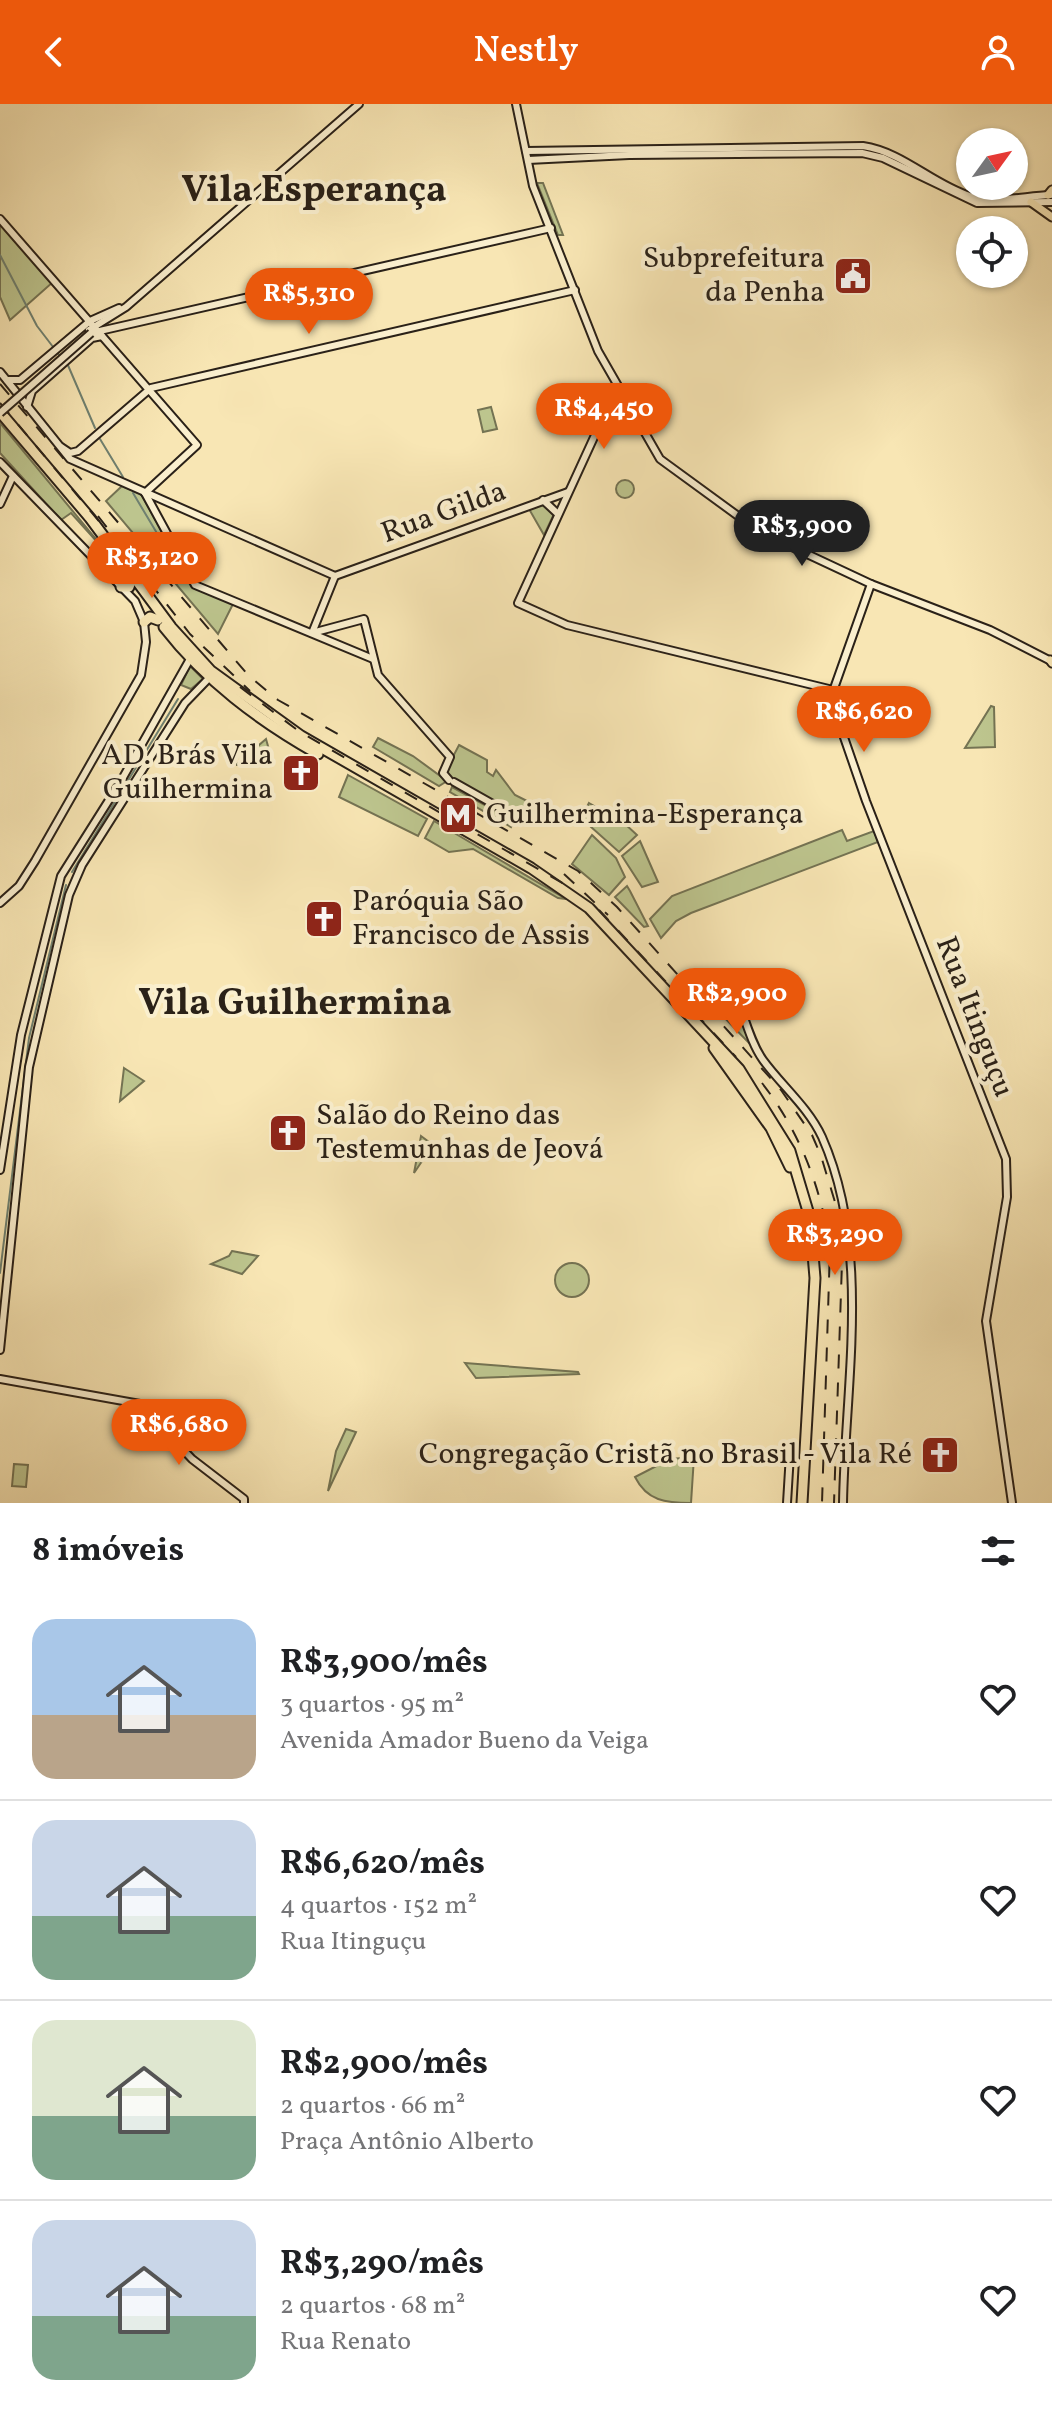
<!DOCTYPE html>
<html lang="pt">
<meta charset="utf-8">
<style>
:root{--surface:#fff;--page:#f6f6f6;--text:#202124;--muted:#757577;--line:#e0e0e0;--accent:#ea580c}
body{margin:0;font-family:Vollkorn,serif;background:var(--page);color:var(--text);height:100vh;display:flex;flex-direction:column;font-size:30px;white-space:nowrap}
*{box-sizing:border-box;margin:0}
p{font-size:26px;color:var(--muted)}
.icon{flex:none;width:44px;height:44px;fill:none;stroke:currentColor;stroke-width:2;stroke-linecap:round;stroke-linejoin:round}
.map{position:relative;height:1399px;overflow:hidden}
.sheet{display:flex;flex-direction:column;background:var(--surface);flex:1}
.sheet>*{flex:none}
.needle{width:52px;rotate:57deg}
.tools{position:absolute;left:956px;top:24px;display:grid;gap:16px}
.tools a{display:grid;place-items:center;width:72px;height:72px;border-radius:50%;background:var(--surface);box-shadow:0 2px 6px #0004;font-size:40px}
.price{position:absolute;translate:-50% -68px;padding:0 18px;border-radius:28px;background:var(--accent);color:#fff;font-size:26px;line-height:52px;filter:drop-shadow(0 2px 4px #0008)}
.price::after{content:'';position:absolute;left:50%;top:48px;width:24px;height:18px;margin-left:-12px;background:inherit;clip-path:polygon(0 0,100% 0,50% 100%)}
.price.active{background:#222;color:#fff}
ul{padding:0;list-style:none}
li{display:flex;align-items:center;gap:24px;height:200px;padding:0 32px}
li+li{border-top:2px solid var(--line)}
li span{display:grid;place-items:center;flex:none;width:224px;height:160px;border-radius:24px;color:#555}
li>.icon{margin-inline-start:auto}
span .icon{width:96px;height:96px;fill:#fffc;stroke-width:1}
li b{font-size:34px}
h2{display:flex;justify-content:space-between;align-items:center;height:96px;padding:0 32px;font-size:34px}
header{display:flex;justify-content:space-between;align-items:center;height:104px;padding:0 32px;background:var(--accent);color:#fff;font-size:36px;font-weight:600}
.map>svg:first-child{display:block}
</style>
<header><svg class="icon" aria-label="back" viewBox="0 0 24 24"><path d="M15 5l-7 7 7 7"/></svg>Nestly<svg class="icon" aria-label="person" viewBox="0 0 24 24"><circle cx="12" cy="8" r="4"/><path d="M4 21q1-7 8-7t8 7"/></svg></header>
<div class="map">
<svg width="1052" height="1399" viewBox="0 0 1052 1399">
<rect width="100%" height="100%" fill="#f8e6b4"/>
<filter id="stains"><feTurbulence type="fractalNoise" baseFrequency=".0025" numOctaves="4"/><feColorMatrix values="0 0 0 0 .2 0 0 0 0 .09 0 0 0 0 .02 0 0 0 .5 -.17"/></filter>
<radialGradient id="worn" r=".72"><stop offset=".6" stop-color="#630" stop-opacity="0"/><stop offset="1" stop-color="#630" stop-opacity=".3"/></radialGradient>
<!-- green -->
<g fill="#bdc58e" stroke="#747353" stroke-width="2">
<polygon points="537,79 543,79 563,131 558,131"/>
<polygon points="0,119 53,178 10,216 0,193"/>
<polygon points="491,303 497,325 483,328 478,306"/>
<polygon points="0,319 109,451 71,409 61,416 0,349"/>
<circle cx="625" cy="385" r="9"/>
<polygon points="122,382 141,390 192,482 233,500 218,530 106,397"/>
<polygon points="542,398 554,410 544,431 529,405"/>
<polygon points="190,562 203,575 191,585 181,581"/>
<polygon points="991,602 994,603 995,643 965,644"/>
<polygon points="378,634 413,652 447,677 439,682 373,643"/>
<polygon points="266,635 273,660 237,661 237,660"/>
<polygon points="459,641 487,656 487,668 493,672 496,666 515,691 535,701 527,715 521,715 444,670"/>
<polygon points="348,671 427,715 418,732 339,693"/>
<polygon points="452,683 514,717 511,723 450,688"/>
<polygon points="589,699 624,719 637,731 619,748 581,714"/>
<polygon points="434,717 566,795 558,794 473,745 449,748 425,734"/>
<polygon points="842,726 847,737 874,727 878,738 691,809 676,817 661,834 650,815 672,792"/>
<polygon points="592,731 616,754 625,773 609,791 572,760"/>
<polygon points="640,737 658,778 642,783 622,752"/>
<polygon points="627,782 630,787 648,822 644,823 615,793"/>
<circle cx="324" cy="817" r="9"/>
<polygon points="734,894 753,943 713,902"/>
<polygon points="124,964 144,977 120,997"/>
<polygon points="421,1032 433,1041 414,1069"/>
<polygon points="232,1147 258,1152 242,1170 211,1160 229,1152"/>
<circle cx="572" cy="1176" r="17"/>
<polygon points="465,1259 578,1268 579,1270 476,1274"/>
<polygon points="346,1325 356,1328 328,1387 336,1347"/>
<path d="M694 1353 691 1399C666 1399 647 1397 635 1373L670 1355Z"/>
<polygon points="14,1360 28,1361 26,1383 12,1382"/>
</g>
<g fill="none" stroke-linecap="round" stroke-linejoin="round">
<!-- stream -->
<g stroke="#6f8070" stroke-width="2">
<polyline points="0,151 37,222 60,252"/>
<polyline points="67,259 95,324"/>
<polyline points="100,335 123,373"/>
<polyline points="133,389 170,451"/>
<polyline points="72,768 178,595"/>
<polyline points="0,1169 29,934 66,781"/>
</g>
<!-- secondary casing -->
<g stroke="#2a2118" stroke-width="10">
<g id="secondary">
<polyline points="516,0 533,82 598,247 660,355 760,428 871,480 990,526 1051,557"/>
<path d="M526 47 863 42C903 48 932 80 970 92 995 100 1024 92 1050 91"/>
<polyline points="528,56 629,51 862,49 883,54 977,99 1052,98"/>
<polyline points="0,115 197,341 145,389"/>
<polyline points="89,226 126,203 359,0"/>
<polyline points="91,229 551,124"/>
<polyline points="0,268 70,355 335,472"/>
<polyline points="7,276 20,276 90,217 119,204"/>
<polyline points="617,283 518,499 567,521 833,586"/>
<polyline points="27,303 32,287 92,234 102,232"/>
<polyline points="61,343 70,349 78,347 151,284 575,186"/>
<polyline points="0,358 135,497 144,518 146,538 141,571 35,757 19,782 0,799"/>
<polyline points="145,389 195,481 373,555"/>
<polyline points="543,396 558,410"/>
<polyline points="0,400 13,372"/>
<polyline points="335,472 568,388"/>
<polyline points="312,529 364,515 378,571 450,653 443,669 449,676"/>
<polyline points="312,529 335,472"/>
<polyline points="828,587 866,697 1006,1055 1007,1093 986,1217 1012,1399"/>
<polyline points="832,590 871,480"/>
<polyline points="454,678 523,717 529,714 535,703"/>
<path d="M712 897 735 889C744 910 750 938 763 956 782 982 808 1003 822 1033 872 1146 845 1280 843 1399"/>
<polyline points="0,1066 21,931 61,772 121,677 190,555"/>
<polyline points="0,1246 29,963 69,791 82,761 185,599 212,571"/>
<polyline points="0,1275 140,1300 192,1355 244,1395 244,1399"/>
<polyline points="787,1399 790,1350"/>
</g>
</g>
<!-- primary casing -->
<g stroke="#2a2118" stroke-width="11">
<g id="primary">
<polyline points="1048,91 1052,86"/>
<polyline points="1031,98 1052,113"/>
<polyline points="1050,556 1052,559"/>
</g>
</g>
<!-- highway casing -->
<g stroke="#2a2118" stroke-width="13">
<g id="highway">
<polyline points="0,308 90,414 171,523 211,567 301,632 531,764 589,804 739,965 790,1047 810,1114 815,1174 802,1399"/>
<polyline points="121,483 129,483 132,475"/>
<polyline points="144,518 150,513 158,516"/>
<path d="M164 523C206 577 258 616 318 650"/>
<polyline points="714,944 771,1024 790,1063"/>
</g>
</g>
<!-- secondary -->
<use href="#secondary" stroke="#faefce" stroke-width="6"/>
<!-- primary -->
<use href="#primary" stroke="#f8e6b4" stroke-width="7"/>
<!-- highway -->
<use href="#highway" stroke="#f8e6b4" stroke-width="9"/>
<!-- rail -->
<g stroke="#2a2118" stroke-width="2" stroke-dasharray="14 14" stroke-linecap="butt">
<polyline points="0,280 248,571 278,596 578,767 617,803 781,986 812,1031 821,1052 835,1098 842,1158 834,1399"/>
<polyline points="0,299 103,422"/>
<polyline points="98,412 190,530 250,587"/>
<polyline points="240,583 300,628 571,784"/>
<polyline points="564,770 608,811"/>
<polyline points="599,806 736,953"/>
<path d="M762 979C800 1028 821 1083 830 1144L822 1399"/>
</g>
<!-- secondary-bridge casing -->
<g stroke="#2a2118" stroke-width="10" stroke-linecap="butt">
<polyline id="secondary-bridge" points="0,309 91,229"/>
</g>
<!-- secondary-bridge -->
<use href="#secondary-bridge" stroke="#faefce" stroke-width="6"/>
</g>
<!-- icons -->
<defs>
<g id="civic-square" transform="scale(2)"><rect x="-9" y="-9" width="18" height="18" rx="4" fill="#8f2418" stroke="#faefce"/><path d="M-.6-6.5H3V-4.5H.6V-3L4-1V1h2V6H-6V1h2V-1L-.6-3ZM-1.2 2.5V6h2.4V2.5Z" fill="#fff"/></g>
<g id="church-square" transform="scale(2)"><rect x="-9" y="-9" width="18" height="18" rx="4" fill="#8f2418" stroke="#faefce"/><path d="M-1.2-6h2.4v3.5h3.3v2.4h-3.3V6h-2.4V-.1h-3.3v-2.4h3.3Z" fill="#fff"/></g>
<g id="metro-square" transform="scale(2)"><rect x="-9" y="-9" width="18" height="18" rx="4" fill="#8f2418" stroke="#faefce"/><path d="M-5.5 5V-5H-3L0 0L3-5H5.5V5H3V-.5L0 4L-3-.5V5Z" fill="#fff"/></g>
</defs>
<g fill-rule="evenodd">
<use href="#civic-square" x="853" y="172"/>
<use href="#church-square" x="301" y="669"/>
<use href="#metro-square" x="458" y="711"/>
<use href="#church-square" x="324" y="815"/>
<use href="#church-square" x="288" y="1029"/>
<use href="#church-square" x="940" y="1351"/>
</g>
<g text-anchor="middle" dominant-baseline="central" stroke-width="8" stroke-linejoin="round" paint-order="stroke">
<!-- poi labels -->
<g font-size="30" fill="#2a2118" stroke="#faefce" text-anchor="end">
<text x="825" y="155">Subprefeitura<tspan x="825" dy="34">da Penha</tspan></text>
<text x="273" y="652">AD. Brás Vila<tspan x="273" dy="34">Guilhermina</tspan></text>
<text x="486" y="711" text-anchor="start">Guilhermina-Esperança</text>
<text x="352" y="798" text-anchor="start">Paróquia São<tspan x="352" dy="34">Francisco de Assis</tspan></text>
<text x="316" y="1012" text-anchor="start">Salão do Reino das<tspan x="316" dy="34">Testemunhas de Jeová</tspan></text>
<text x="912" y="1351">Congregação Cristã no Brasil - Vila Ré</text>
</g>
<!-- street labels -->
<g font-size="30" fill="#2a2118" stroke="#faefce">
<text transform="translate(444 409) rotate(-20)">Rua Gilda</text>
<text transform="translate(974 913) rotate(69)">Rua Itinguçu</text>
</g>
<!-- district labels -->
<g font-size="38" font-weight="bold" fill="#2a2118" stroke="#faefce">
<text x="314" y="87">Vila Esperança</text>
<text x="295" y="900">Vila Guilhermina</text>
</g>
</g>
<rect width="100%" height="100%" filter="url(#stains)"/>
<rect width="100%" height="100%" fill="url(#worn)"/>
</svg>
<div class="tools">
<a><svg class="needle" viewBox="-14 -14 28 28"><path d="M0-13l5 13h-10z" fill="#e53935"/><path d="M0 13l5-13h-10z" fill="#757577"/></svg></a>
<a><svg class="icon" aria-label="locate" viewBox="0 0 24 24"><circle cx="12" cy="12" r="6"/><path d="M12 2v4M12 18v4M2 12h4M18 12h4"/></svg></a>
</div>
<b class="price" style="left:309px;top:232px">R$5,310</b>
<b class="price" style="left:604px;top:347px">R$4,450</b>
<b class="price active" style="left:802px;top:464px">R$3,900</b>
<b class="price" style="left:152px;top:496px">R$3,120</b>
<b class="price" style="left:864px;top:650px">R$6,620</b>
<b class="price" style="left:737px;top:932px">R$2,900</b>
<b class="price" style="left:835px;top:1173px">R$3,290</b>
<b class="price" style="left:179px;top:1363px">R$6,680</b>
</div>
<section class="sheet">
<h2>8 imóveis<svg class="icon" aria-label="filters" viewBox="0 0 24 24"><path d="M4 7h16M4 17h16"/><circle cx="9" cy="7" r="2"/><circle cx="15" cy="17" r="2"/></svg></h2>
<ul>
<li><span style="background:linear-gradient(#a9c7e8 60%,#b9a48a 0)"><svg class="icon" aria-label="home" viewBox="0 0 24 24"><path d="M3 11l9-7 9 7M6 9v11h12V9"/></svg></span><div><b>R$3,900/mês</b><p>3 quartos · 95 m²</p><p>Avenida Amador Bueno da Veiga</p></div><svg class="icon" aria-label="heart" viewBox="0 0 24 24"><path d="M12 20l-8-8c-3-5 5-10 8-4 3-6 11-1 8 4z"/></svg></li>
<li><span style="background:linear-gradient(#c9d6e8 60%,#7fa58c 0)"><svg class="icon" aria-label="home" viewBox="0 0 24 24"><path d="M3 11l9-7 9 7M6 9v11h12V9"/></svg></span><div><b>R$6,620/mês</b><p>4 quartos · 152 m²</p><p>Rua Itinguçu</p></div><svg class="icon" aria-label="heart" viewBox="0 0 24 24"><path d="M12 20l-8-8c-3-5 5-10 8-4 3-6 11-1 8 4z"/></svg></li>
<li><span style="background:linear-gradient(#dfe7d0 60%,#7fa58c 0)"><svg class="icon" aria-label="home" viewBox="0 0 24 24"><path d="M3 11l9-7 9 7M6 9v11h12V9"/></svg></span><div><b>R$2,900/mês</b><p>2 quartos · 66 m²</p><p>Praça Antônio Alberto</p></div><svg class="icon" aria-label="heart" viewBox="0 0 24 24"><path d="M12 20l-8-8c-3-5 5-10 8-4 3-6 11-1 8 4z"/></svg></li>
<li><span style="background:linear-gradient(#c9d6e8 60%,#7fa58c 0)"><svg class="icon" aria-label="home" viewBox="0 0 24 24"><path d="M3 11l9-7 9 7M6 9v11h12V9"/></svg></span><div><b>R$3,290/mês</b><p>2 quartos · 68 m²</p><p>Rua Renato</p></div><svg class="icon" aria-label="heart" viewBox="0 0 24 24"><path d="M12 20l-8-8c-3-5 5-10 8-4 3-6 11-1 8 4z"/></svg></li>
</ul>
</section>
